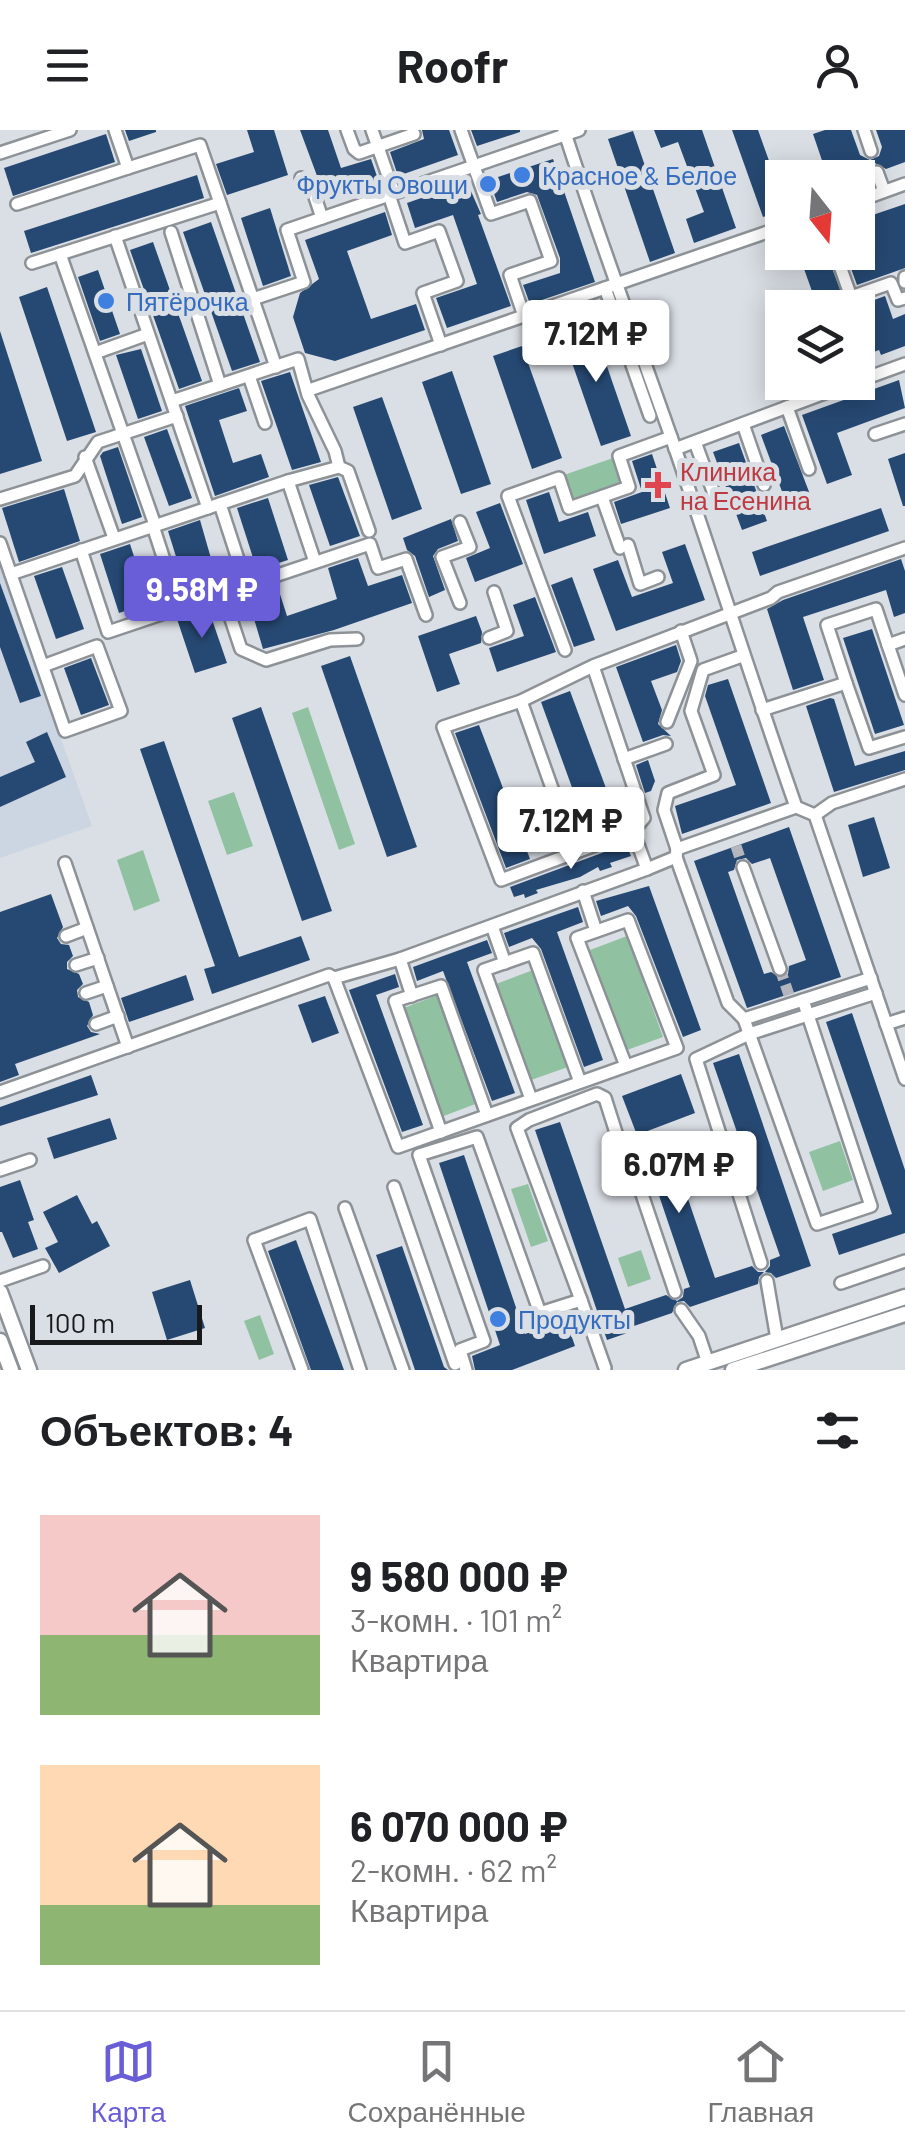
<!DOCTYPE html>
<html lang="ru">
<meta charset="utf-8">
<style>
:root{--surface:#fff;--page:#f6f6f6;--text:#202124;--muted:#757577;--line:#e0e0e0;--accent:#695ed8}
body{margin:0;font-family:Barlow,sans-serif;background:var(--page);color:var(--text);height:100vh;display:flex;flex-direction:column;font-size:38px;white-space:nowrap}
*{box-sizing:border-box;margin:0}
p{font-size:32px;color:var(--muted)}
.icon{flex:none;width:55px;height:55px;fill:none;stroke:currentColor;stroke-width:2;stroke-linecap:round;stroke-linejoin:round}
.map{position:relative;height:1240px;overflow:hidden}
.drawer{display:flex;flex-direction:column;background:var(--surface);flex:1}
.drawer>*{flex:none}
.needle{width:65px;rotate:163deg}
.tools{position:absolute;left:765px;top:30px;display:grid;gap:20px}
.tools a{display:grid;place-items:center;width:110px;height:110px;border-radius:0px;background:var(--surface);box-shadow:0 5px 25px #0003;font-size:50px}
.scale{position:absolute;left:30px;bottom:25px;width:172px;box-sizing:border-box;padding-left:10px;border:5px solid #17191b;border-top:0;font-size:28px;line-height:35px;white-space:nowrap;color:#17191b;-webkit-text-stroke:8px #dadfe5;paint-order:stroke}
.price{position:absolute;translate:-50% -85px;padding:0 22px;border-radius:10px;background:#fff;color:#222;font-size:32px;line-height:65px;filter:drop-shadow(0 2px 5px #0008)}
.price::after{content:'';position:absolute;left:50%;top:60px;width:30px;height:22px;margin-left:-15px;background:inherit;clip-path:polygon(0 0,100% 0,50% 100%)}
.price.active{background:var(--accent);color:#fff}
ul{padding:0;list-style:none}
li{display:flex;align-items:center;gap:30px;height:250px;padding:0 40px}
li span{display:grid;place-items:center;flex:none;width:280px;height:200px;border-radius:0px;color:#555}
li>.icon{margin-inline-start:auto}
span .icon{width:120px;height:120px;fill:#fffc;stroke-width:1}
li b{font-size:42px}
h2{display:flex;justify-content:space-between;align-items:center;height:120px;padding:0 40px;font-size:42px}
header{display:flex;justify-content:space-between;align-items:center;height:130px;padding:0 40px;background:var(--surface);font-size:45px;font-weight:700}
.menu{display:flex;justify-content:space-around;align-items:center;height:140px;border-top:2px solid var(--line);background:var(--surface);font-size:28px;color:var(--muted)}
.menu a{display:grid;justify-items:center;gap:5px}
.menu .active{color:var(--accent)}
.map>svg:first-child{display:block}
</style>
<header><svg class="icon" aria-label="menu" viewBox="0 0 24 24"><path d="M4 6h16M4 12h16M4 18h16"/></svg>Roofr<svg class="icon" aria-label="person" viewBox="0 0 24 24"><circle cx="12" cy="8" r="4"/><path d="M4 21q1-7 8-7t8 7"/></svg></header>
<div class="map">
<svg width="905" height="1240" viewBox="0 0 905 1240">
<rect width="100%" height="100%" fill="#dadfe5"/>
<!-- built -->
<polygon fill="#ccd5e2" points="0,438 92,696 0,728"/>
<!-- green -->
<g fill="#90c2a2">
<polygon points="616,327 626,355 571,374 561,346"/>
<polygon points="308,577 355,714 339,720 292,583"/>
<polygon points="234,662 253,716 227,725 208,671"/>
<polygon points="143,720 160,771 134,781 117,730"/>
<polygon points="627,806 663,907 627,920 590,820"/>
<polygon points="533,840 568,937 531,950 496,854"/>
<polygon points="438,865 478,973 441,987 401,879"/>
<polygon points="840,1011 853,1050 823,1061 809,1022"/>
<polygon points="528,1054 548,1111 531,1117 511,1059"/>
<polygon points="641,1120 651,1149 628,1157 618,1128"/>
<polygon points="260,1185 274,1224 259,1230 244,1191"/>
</g>
<!-- building -->
<g fill="#264973" fill-rule="evenodd">
<polygon points="125,0 156,0 156,2 129,11"/>
<polygon points="247,0 274,0 288,45 227,65 216,34 254,22"/>
<polygon points="300,0 328,0 341,38 371,29 379,52 326,70"/>
<polygon points="422,0 449,0 458,25 398,46 390,22 424,9"/>
<polygon points="471,0 520,0 520,2 477,16"/>
<polygon points="654,0 702,0 736,98 694,113 686,89 704,82 678,12 661,18"/>
<polygon points="732,0 758,0 777,53 782,51 782,80 763,87"/>
<polygon points="825,0 851,0 860,25 870,30 879,26 882,17 876,0 905,0 905,32 886,39 875,33 869,37 868,45 860,48 828,48 813,4"/>
<polygon points="633,1 675,123 650,132 608,9"/>
<polygon points="106,4 115,32 13,66 4,38"/>
<polygon points="553,29 595,152 530,174 523,155 560,143 560,128 537,65 527,62 497,72 489,50"/>
<polygon points="197,45 204,68 31,123 24,101"/>
<polygon points="467,52 481,84 478,85 511,176 447,198 436,168 477,154 453,85 415,98 407,73"/>
<polygon points="905,74 905,138 857,155 845,122 858,122 858,90"/>
<polygon points="270,78 291,146 263,156 241,88"/>
<polygon points="385,82 392,105 347,121 371,189 416,174 425,200 335,231 305,223 293,187 300,163 319,149 305,110"/>
<polygon points="211,92 260,232 232,241 183,102"/>
<polygon points="153,112 202,251 179,259 130,120"/>
<polygon points="798,122 826,122 847,178 818,178"/>
<polygon points="98,140 120,204 100,211 78,147"/>
<polygon points="47,157 96,302 67,311 19,167"/>
<polygon points="885,166 893,189 905,184 905,216 881,225 879,220 858,228 858,176"/>
<polygon points="592,193 631,306 601,316 562,204"/>
<polygon points="0,201 42,331 0,344"/>
<polygon points="522,216 562,328 532,339 493,226"/>
<polygon points="141,219 162,281 138,289 116,225"/>
<polygon points="452,241 491,354 461,364 422,252"/>
<polygon points="290,242 321,332 292,340 261,251"/>
<polygon points="899,250 905,278 837,303 852,345 827,354 802,285"/>
<polygon points="239,258 247,281 219,290 233,333 261,324 269,347 215,366 185,276"/>
<polygon points="382,267 422,379 392,390 353,277"/>
<polygon points="784,296 814,375 790,383 761,305"/>
<polygon points="167,299 192,368 169,376 144,307"/>
<polygon points="739,313 767,391 742,400 713,322"/>
<polygon points="118,317 142,387 122,394 100,326 103,322"/>
<polygon points="905,323 905,376 903,376 888,329"/>
<polygon points="652,324 670,378 621,394 614,372 642,362 632,331"/>
<polygon points="338,347 360,406 330,416 309,355"/>
<polygon points="64,359 80,411 19,432 2,378"/>
<polygon points="549,362 559,392 588,382 596,406 544,424 526,370"/>
<polygon points="268,368 288,430 257,440 237,378"/>
<polygon points="500,373 523,434 475,452 466,428 490,418 476,382"/>
<polygon points="881,378 889,401 760,446 752,422"/>
<polygon points="451,389 458,411 438,419 433,426 445,460 429,467 415,426 407,420 403,408"/>
<polygon points="200,390 218,453 187,462 168,401"/>
<polygon points="130,414 149,473 119,483 100,424"/>
<polygon points="685,414 705,470 616,501 593,439 618,430 632,467 673,453 662,422"/>
<polygon points="358,428 368,456 402,445 412,473 334,500 263,519 247,465 277,455 287,486 337,469 328,438"/>
<polygon points="901,429 905,441 905,483 894,487 886,460 803,487 824,550 793,560 767,479 783,470"/>
<polygon points="62,437 84,499 56,509 34,446"/>
<polygon points="572,447 595,510 574,517 551,455"/>
<polygon points="0,453 41,566 20,573 0,517"/>
<polygon points="535,467 556,522 497,542 489,518 524,506 513,475"/>
<polygon points="208,478 227,533 195,543 177,489"/>
<polygon points="476,486 482,502 481,513 449,524 460,554 437,562 418,506"/>
<polygon points="872,499 904,595 875,604 843,508"/>
<polygon points="676,515 681,531 677,542 651,551 662,580 658,594 671,606 663,605 643,612 616,537"/>
<polygon points="350,526 417,717 387,727 321,536"/>
<polygon points="91,528 109,575 81,585 64,538"/>
<polygon points="728,549 771,673 682,704 675,676 736,655 705,566 708,555"/>
<polygon points="570,561 620,696 590,707 541,572"/>
<polygon points="830,568 834,569 855,636 905,621 905,640 834,662 806,576"/>
<polygon points="261,577 332,781 302,791 232,588"/>
<polygon points="479,595 530,729 506,738 455,603"/>
<polygon points="47,602 66,647 0,677 0,647 35,632 26,612"/>
<polygon points="164,611 239,827 301,806 310,830 212,864 204,839 215,836 140,619"/>
<polygon points="648,630 655,651 651,661 645,663 636,635"/>
<polygon points="874,687 890,738 863,747 848,695"/>
<path d="M789 697 841 847 747 878 694 731ZM746 728 752 734 770 728 806 830 789 836 788 844 782 848 771 842 764 844 728 742 734 740 737 730Z"/>
<polygon points="626,714 631,726 610,733 612,737 600,741 598,737 580,747 536,760 538,763 525,768 524,764 514,767 510,757"/>
<polygon points="649,756 701,900 683,907 636,786 628,776 601,786 596,771"/>
<polygon points="51,764 63,797 57,808 61,814 69,815 73,826 67,832 67,839 79,844 83,854 77,860 78,867 89,872 93,885 87,896 91,902 100,904 15,934 19,945 0,952 0,782"/>
<polygon points="578,777 583,792 557,802 603,930 584,937 541,819 532,808 509,817 504,803"/>
<polygon points="487,810 492,823 467,832 515,963 492,971 443,841 417,851 413,837"/>
<polygon points="395,844 399,857 376,865 423,995 402,1002 349,860"/>
<polygon points="186,845 194,870 129,892 121,868"/>
<polygon points="325,866 339,903 312,913 298,875"/>
<polygon points="852,883 905,1040 905,1103 839,1125 832,1104 892,1084 826,892"/>
<polygon points="739,924 811,1136 776,1148 771,1143 764,1142 759,1147 758,1154 690,1177 684,1171 677,1172 672,1183 631,1197 633,1201 607,1210 535,1000 560,992 625,1179 666,1165 677,1171 683,1167 684,1159 690,1157 648,1033 673,1025 715,1148 752,1136 758,1142 765,1142 770,1136 770,1130 780,1126 713,933"/>
<polygon points="681,944 695,983 637,1005 622,966"/>
<polygon points="91,945 98,965 0,996 0,977"/>
<polygon points="110,988 117,1009 54,1029 47,1008"/>
<polygon points="464,1025 525,1204 566,1190 575,1216 512,1240 475,1240 472,1226 500,1215 439,1033"/>
<polygon points="20,1050 34,1090 28,1092 38,1119 13,1128 2,1102 0,1102 0,1057"/>
<polygon points="77,1065 92,1094 97,1091 110,1116 59,1143 45,1118 58,1112 43,1082"/>
<polygon points="296,1110 344,1240 311,1240 268,1121"/>
<polygon points="402,1116 444,1237 448,1240 415,1240 376,1125"/>
<polygon points="190,1150 205,1198 167,1210 152,1162"/>
</g>
<g fill="none" stroke-linecap="round" stroke-linejoin="round">
<!-- minor-tunnel -->
<g stroke="#b3b7bd" stroke-width="11" stroke-dasharray="11 5.5" stroke-linecap="butt">
<polyline points="736,716 743,737"/>
<polyline points="780,839 789,865"/>
</g>
<!-- minor casing -->
<g stroke="#8d9297" stroke-width="16">
<g id="minor">
<polyline points="347,0 354,19 359,23 414,4"/>
<polyline points="372,0 394,63"/>
<polyline points="461,0 491,84 530,71 551,131 510,145 524,186"/>
<path d="M564 0C599 109 639 215 677 324 717 441 755 560 796 677L815 685 905 949"/>
<polyline points="864,0 871,21"/>
<polyline points="0,23 70,0"/>
<polyline points="877,42 884,61"/>
<polyline points="301,48 312,58 322,88"/>
<polyline points="389,65 405,113 439,101 457,151 423,163 441,215"/>
<polyline points="858,71 905,54"/>
<polyline points="220,73 276,237"/>
<polyline points="17,74 128,38 115,0"/>
<polyline points="171,102 220,255"/>
<polyline points="115,106 208,378"/>
<polyline points="835,122 851,167 891,153 898,170 905,168"/>
<polyline points="60,124 155,395"/>
<polyline points="32,133 220,73 200,15 128,38"/>
<polyline points="905,147 905,152"/>
<polyline points="605,158 650,286"/>
<polyline points="253,169 304,152 287,100 579,0"/>
<polyline points="95,223 148,204"/>
<polyline points="249,246 265,293"/>
<polyline points="858,251 905,234"/>
<polyline points="309,260 782,97"/>
<polyline points="172,271 298,229 308,265 335,321 339,337 348,341 369,401"/>
<polyline points="787,277 809,339"/>
<polyline points="743,294 764,355"/>
<polyline points="875,304 905,294"/>
<polyline points="695,312 717,372"/>
<polyline points="675,319 854,252"/>
<polyline points="85,327 114,408"/>
<polyline points="288,351 315,432"/>
<polyline points="602,367 620,418"/>
<polyline points="0,369 75,346 98,312 177,286"/>
<polyline points="220,374 246,454"/>
<polyline points="460,392 470,417 442,427 460,473"/>
<polyline points="153,396 179,476"/>
<polyline points="0,413 65,601 121,581 97,516 43,536"/>
<polyline points="628,415 640,454 658,447"/>
<polyline points="81,420 108,502 370,414 378,438 406,429 426,485"/>
<polyline points="11,444 288,351 339,337"/>
<polyline points="222,462 241,519 266,530 330,510 357,509"/>
<polyline points="489,508 507,501 494,462"/>
<polyline points="888,515 905,565"/>
<polyline points="565,520 508,366 559,348 569,378 629,357 619,326 671,307"/>
<polyline points="593,536 521,571 443,597 501,750 633,701 644,688 593,536 771,468 778,462 905,418"/>
<polyline points="846,553 869,618 905,607"/>
<polyline points="521,571 575,723"/>
<polyline points="762,580 846,553 827,495 876,479 888,515 905,509"/>
<polyline points="667,592 691,531 681,501"/>
<polyline points="624,629 666,614"/>
<polyline points="815,685 832,673 905,649"/>
<polyline points="633,701 647,739"/>
<polyline points="677,719 664,680 668,663 714,645 691,581 703,540 742,526"/>
<polyline points="676,727 728,873 744,889 871,848"/>
<polyline points="65,733 128,917"/>
<polyline points="743,737 780,839"/>
<polyline points="583,761 596,801"/>
<polyline points="492,796 505,833"/>
<polyline points="66,806 87,798"/>
<polyline points="400,829 412,866"/>
<polyline points="76,835 98,828"/>
<polyline points="334,848 398,1017 677,918 628,790 577,808 626,936"/>
<polyline points="86,863 107,856"/>
<polyline points="744,889 817,1094 871,1076 803,870"/>
<polyline points="96,894 118,886"/>
<polyline points="886,894 905,888"/>
<polyline points="0,962 329,845 334,848 400,829 647,739 676,727 677,719 796,677"/>
<polyline points="531,969 484,840 533,823 580,952"/>
<polyline points="441,1002 395,871 441,856 487,985"/>
<polyline points="0,1040 30,1030"/>
<polyline points="394,1057 455,1234"/>
<polyline points="345,1078 403,1240"/>
<polyline points="761,1133 696,929 749,904 876,863"/>
<polyline points="0,1151 43,1136"/>
<polyline points="767,1151 777,1209"/>
<polyline points="841,1153 905,1131"/>
<polyline points="581,1170 517,998 529,990 597,964 605,968 618,1009 624,1011 675,1162"/>
<polyline points="681,1180 699,1206 708,1233"/>
<polyline points="302,1240 254,1110 310,1089 360,1240"/>
<polyline points="466,1240 460,1220 484,1211 419,1025 477,1007 540,1183 581,1170 605,1238"/>
</g>
</g>
<!-- major casing -->
<g stroke="#8d9297" stroke-width="19">
<g id="major">
<polyline points="0,1162 29,1240"/>
<polyline points="0,1211 11,1240"/>
<polyline points="686,1240 905,1167"/>
<polyline points="733,1240 905,1184"/>
</g>
</g>
<!-- minor -->
<use href="#minor" stroke="#fff" stroke-width="11"/>
<!-- major -->
<use href="#major" stroke="#fff" stroke-width="14"/>
</g>
<!-- markers -->
<g fill="#3f7fe0" stroke="#dadfe5" stroke-width="4">
<circle cx="522" cy="45" r="10"/>
<circle cx="488" cy="54" r="10"/>
<circle cx="106" cy="171" r="10"/>
<circle cx="498" cy="1189" r="10"/>
</g>
<path fill="#e0444e" stroke="#dadfe5" stroke-width="4" d="M653 340h10v10h10v10h-10v10h-10v-10h-10v-10h10z"/>
<g text-anchor="middle" dominant-baseline="central" stroke-width="10" stroke-linejoin="round" paint-order="stroke">
<!-- shop labels -->
<g font-size="25" fill="#366cbe" stroke="#dadfe5" text-anchor="start">
<text x="542" y="45">Красное &amp; Белое</text>
<text x="468" y="54" text-anchor="end">Фрукты Овощи</text>
<text x="126" y="171">Пятёрочка</text>
<text x="518" y="1189">Продукты</text>
</g>
<!-- health labels -->
<g font-size="25" fill="#be3a42" stroke="#dadfe5" text-anchor="start">
<text x="680" y="341">Клиника<tspan x="680" dy="29">на Есенина</tspan></text>
</g>
</g>
</svg>
<div class="tools">
<a><svg class="needle" viewBox="-14 -14 28 28"><path d="M0-13l5 13h-10z" fill="#e53935"/><path d="M0 13l5-13h-10z" fill="#757577"/></svg></a>
<a><svg class="icon" aria-label="layers" viewBox="0 0 24 24"><path d="M12 4l9 5-9 5-9-5zM3 14l9 5 9-5"/></svg></a>
</div>
<div class="scale">100 m</div>
<b class="price" style="left:596px;top:255px">7.12M ₽</b>
<b class="price active" style="left:202px;top:511px">9.58M ₽</b>
<b class="price" style="left:571px;top:742px">7.12M ₽</b>
<b class="price" style="left:679px;top:1086px">6.07M ₽</b>
</div>
<section class="drawer">
<h2>Объектов: 4<svg class="icon" aria-label="filters" viewBox="0 0 24 24"><path d="M4 7h16M4 17h16"/><circle cx="9" cy="7" r="2"/><circle cx="15" cy="17" r="2"/></svg></h2>
<ul>
<li><span style="background:linear-gradient(#f6c9c9 60%,#8fb573 0)"><svg class="icon" aria-label="home" viewBox="0 0 24 24"><path d="M3 11l9-7 9 7M6 9v11h12V9"/></svg></span><div><b>9 580 000 ₽</b><p>3-комн. · 101 m²</p><p>Квартира</p></div></li>
<li><span style="background:linear-gradient(#ffd9b3 70%,#8fb573 0)"><svg class="icon" aria-label="home" viewBox="0 0 24 24"><path d="M3 11l9-7 9 7M6 9v11h12V9"/></svg></span><div><b>6 070 000 ₽</b><p>2-комн. · 62 m²</p><p>Квартира</p></div></li>
</ul>
</section>
<nav class="menu">
<a class="active"><svg class="icon" aria-label="map" viewBox="0 0 24 24"><path d="M3 6l6-2 6 2 6-2v14l-6 2-6-2-6 2zM9 4v14M15 6v14"/></svg>Карта</a>
<a><svg class="icon" aria-label="saved" viewBox="0 0 24 24"><path d="M7 4h10v16l-5-4-5 4z"/></svg>Сохранённые</a>
<a><svg class="icon" aria-label="home" viewBox="0 0 24 24"><path d="M3 11l9-7 9 7M6 9v11h12V9"/></svg>Главная</a>
</nav>
